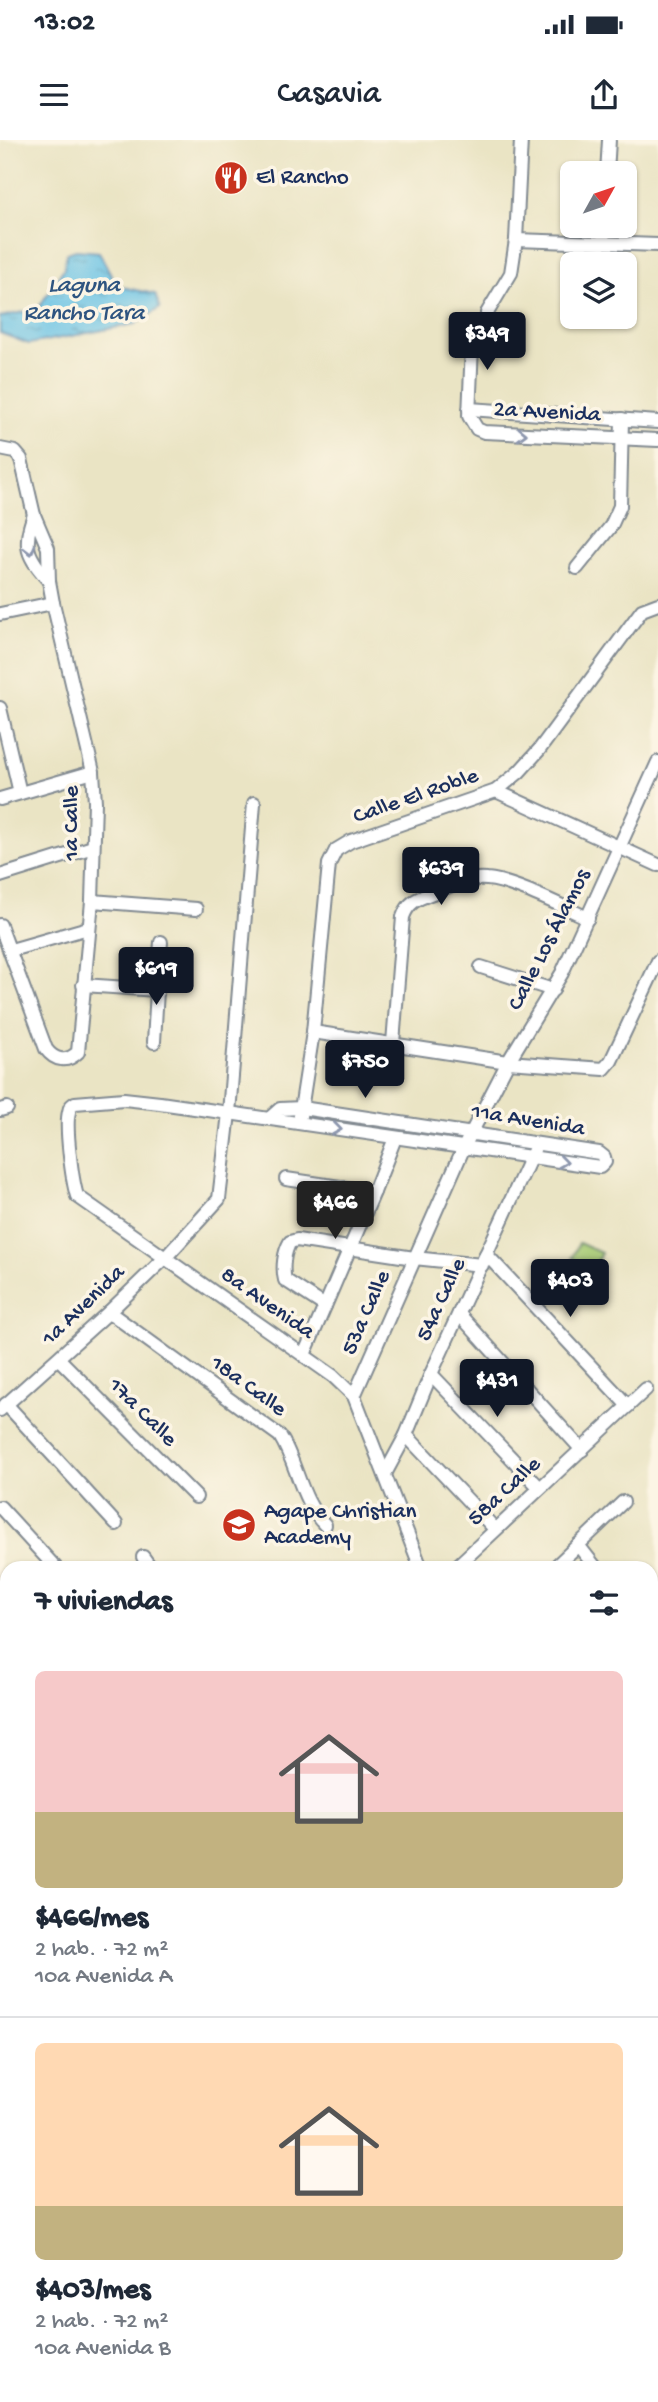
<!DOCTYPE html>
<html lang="es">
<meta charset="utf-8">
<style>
:root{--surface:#fff;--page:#f2f2f3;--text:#1f2937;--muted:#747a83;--line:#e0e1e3;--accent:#111827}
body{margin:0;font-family:"Gochi Hand",sans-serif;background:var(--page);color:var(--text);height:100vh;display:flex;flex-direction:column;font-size:26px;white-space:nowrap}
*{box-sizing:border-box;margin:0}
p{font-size:23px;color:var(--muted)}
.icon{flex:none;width:38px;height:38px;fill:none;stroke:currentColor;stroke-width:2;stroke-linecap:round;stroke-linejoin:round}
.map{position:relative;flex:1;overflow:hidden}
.drawer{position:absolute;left:0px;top:1421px;width:658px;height:842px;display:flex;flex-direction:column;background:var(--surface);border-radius:21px 21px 0 0;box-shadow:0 2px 5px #0004}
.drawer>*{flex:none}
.needle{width:46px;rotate:50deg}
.buttons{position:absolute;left:560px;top:21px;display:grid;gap:14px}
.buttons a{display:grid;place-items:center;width:77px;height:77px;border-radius:10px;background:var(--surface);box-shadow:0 2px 5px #0004;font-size:35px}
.price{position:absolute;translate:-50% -60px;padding:0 16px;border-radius:7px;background:var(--accent);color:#fff;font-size:23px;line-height:46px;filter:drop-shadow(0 2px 4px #0008)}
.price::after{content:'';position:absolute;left:50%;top:42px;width:21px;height:16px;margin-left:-10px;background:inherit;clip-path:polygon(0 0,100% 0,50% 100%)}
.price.on{background:#222;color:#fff}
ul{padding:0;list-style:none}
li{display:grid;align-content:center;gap:14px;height:371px;padding:0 35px}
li+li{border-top:2px solid var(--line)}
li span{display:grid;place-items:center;height:217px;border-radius:10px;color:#555}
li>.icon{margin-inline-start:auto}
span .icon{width:126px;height:126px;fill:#fffc;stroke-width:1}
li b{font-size:30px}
h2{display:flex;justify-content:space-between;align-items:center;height:84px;padding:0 35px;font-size:30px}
.status{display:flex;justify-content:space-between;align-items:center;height:49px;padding:0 35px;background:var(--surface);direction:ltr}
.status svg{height:19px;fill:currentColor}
header{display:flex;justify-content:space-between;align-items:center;height:91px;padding:0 35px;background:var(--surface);font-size:32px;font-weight:600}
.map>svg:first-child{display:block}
</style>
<div class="status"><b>13:02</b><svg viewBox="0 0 49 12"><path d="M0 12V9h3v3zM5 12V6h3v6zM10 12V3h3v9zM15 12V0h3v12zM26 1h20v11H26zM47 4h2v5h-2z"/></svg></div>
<header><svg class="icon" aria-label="menu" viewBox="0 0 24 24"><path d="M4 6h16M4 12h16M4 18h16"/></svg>Casavia<svg class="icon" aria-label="share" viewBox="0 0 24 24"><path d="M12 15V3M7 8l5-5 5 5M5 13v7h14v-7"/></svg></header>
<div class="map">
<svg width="658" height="2262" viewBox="0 0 658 2262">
<defs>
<pattern id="cemetery-stones" width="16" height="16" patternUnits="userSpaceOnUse" patternTransform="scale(1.75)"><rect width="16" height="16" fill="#a7cb74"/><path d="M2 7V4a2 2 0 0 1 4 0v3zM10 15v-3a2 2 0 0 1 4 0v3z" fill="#87a562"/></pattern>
<pattern id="water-ripples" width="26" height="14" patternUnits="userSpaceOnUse" patternTransform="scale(1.75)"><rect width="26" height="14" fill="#67c2e5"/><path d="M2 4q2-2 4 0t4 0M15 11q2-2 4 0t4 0" fill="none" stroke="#549ebd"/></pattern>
</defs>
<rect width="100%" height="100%" fill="#fcf5e5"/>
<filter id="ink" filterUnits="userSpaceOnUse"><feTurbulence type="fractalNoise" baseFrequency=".0143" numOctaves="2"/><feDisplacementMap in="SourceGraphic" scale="14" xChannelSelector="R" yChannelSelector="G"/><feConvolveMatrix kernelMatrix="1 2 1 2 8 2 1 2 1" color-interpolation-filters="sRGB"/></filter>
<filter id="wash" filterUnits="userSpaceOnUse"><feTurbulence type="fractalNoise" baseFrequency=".00686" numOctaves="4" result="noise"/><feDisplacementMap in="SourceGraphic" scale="28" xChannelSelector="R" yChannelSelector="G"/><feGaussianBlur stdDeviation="1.57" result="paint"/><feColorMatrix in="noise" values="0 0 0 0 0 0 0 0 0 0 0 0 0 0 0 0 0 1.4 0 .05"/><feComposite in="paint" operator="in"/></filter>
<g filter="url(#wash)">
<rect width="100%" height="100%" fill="#eae4c4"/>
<!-- cemetery -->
<polygon fill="url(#cemetery-stones)" stroke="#617d69" stroke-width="2" points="7,1939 7,2077 0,2078 0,1940"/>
<!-- pitch -->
<g fill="#a7cb74" stroke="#617d69" stroke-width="2">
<polygon points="579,1103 601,1113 594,1128 572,1118"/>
<polygon points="651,1538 658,1543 658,1627 651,1638"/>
</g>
<!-- water -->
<polygon fill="url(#water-ripples)" stroke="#4178a2" stroke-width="2" points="76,110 99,112 117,146 155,154 160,168 135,184 29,204 0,193 0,177 38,169 64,128 67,113"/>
</g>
<g filter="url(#ink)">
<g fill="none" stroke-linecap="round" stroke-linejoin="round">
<!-- minor casing -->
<g stroke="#828a91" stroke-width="16">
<g id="minor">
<polyline points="607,33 609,0"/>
<polyline points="516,100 658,105"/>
<polyline points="603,103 604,86"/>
<polyline points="487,173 511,133 516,100 521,0"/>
<polyline points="478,190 472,205 469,276 477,289 484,292 658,300"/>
<polyline points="469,269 658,282"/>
<path d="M0 309 15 312 21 319 34 375 48 408 49 441 53 463 93 632 95 662 92 761 78 912C67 923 55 921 46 909L0 785"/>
<path d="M34 375C22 406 27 416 49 441"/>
<polyline points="577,428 611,386 620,366 622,279"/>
<polyline points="0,474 53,463"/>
<polyline points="0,568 20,653"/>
<polyline points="496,651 658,725"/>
<polyline points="0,659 93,632"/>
<polyline points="0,736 93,707"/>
<polyline points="92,761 196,769"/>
<polyline points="11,810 88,788"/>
<polyline points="481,827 553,850"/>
<polyline points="83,845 157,850 161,802"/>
<polyline points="313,892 508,922 604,929 611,921 658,821"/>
<polyline points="154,902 157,850"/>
<path d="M393 903 403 777C409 760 420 758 435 752 451 745 470 737 487 739 513 741 563 767 588 778"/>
<polyline points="0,970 7,968"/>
<polyline points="300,976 313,892 329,724 336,710 351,701 496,651 519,632 539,610 642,470 658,464"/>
<path d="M270 978 280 969 302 968 599 1013 604 1017 605 1022 600 1027 160 963 124 959 75 963C71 966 70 966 69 972 65 986 72 1040 77 1056L333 1236 354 1256 421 1428"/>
<polyline points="286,1039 374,1052"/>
<polyline points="486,1114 628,1266"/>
<path d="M325 1166 285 1140C282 1128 284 1112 290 1102L297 1100 414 1118 482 1125"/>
<path d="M109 1172 280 1296C298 1325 300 1360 325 1385"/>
<polyline points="459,1174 582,1310"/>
<polyline points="304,1215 374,1052 395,998"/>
<polyline points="59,1219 196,1357"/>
<polyline points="431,1234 540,1348"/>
<polyline points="354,1256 464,1007 508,922 562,833 658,622"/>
<polyline points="6,1264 116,1384"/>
<polyline points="0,1270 109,1172 165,1118 219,1059 229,973 254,663"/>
<polyline points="406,1295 495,1389"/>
<polyline points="385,1334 406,1295 431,1234 534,1010"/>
<polyline points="0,1367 56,1428"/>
<polyline points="578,1405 596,1428"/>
<polyline points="143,1417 151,1428"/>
<polyline points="455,1428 646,1249"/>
<polyline points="554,1428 623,1362"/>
<polyline points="0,1489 7,1499"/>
<polyline points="0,1640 7,1649"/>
<polyline points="651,1718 658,1720"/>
<polyline points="655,1769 658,1760"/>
<polyline points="0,1799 7,1799"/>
<polyline points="651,1888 658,1891"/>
<polyline points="0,2090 7,2089"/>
<polyline points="651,2203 658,2205"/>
<polyline points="3,2206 7,2233"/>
<polyline points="9,2256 10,2262"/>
<polyline points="362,2256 377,2262"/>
<polyline points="516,2256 531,2262"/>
<polyline points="59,2261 80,2262"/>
<polyline points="165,2262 166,2256"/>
<polyline points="394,2262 397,2256"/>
</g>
</g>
<!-- major casing -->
<g stroke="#828a91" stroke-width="19">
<g id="major">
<polyline points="651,2151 658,2132"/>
<polyline points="651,2183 658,2165"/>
<polyline points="651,2237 658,2231"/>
<polyline points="608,2262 610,2256"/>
<polyline points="624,2262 630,2256"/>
</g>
</g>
<!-- highway casing -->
<g stroke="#828a91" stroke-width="21">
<g id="highway">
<polyline points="0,1901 7,1900"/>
<polyline points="0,1919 7,1918"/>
<polyline points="651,2020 658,2023"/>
<polyline points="651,2039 658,2042"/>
</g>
</g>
<!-- minor -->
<use href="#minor" stroke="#fff" stroke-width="12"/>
<!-- major -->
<use href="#major" stroke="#f5c16b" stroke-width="16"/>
<!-- highway -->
<use href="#highway" stroke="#f5c16b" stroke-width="18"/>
</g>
<!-- one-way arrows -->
<defs><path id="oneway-chevron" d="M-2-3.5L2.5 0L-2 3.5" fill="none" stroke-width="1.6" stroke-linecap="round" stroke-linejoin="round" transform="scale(1.75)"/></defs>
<g stroke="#8d97ae">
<use href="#oneway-chevron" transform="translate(522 294) rotate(2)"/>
<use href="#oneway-chevron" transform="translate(30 410) rotate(75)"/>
<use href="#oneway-chevron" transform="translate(337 989) rotate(8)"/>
<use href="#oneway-chevron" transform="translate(563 1022) rotate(8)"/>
</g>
</g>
<!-- icons -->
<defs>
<g id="restaurant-disc" transform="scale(1.75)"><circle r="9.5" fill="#c8321e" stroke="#fcf5e5"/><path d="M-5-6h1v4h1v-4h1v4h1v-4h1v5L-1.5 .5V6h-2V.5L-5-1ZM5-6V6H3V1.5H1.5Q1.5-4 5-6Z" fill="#fff"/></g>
<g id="school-disc" transform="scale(1.75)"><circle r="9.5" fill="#c8321e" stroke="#fcf5e5"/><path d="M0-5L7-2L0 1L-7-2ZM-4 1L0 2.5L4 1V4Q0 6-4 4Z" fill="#fff"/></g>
</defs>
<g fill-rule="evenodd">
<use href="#restaurant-disc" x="231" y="38"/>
<use href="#school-disc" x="239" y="1385"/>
</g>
<g text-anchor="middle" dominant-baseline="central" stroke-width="7" stroke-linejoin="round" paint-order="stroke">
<!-- poi labels -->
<g font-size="23" fill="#1b2f5e" stroke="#fcf5e5" text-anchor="start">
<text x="256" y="38">El Rancho</text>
<text x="264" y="1372">Agape Christian<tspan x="264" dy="26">Academy</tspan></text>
</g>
<!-- street labels -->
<g font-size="23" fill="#1b2f5e" stroke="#fcf5e5">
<text transform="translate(547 273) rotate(3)">2a Avenida</text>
<text transform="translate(416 657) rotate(-19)">Calle El Roble</text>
<text transform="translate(72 683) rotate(-90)">1a Calle</text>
<text transform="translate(550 800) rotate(-63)">Calle Los Álamos</text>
<text transform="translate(528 981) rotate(9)">11a Avenida</text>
<text transform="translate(442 1160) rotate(-65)">54a Calle</text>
<text transform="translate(267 1164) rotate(35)">8a Avenida</text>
<text transform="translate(84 1166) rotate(-44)">1a Avenida</text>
<text transform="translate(367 1173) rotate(-66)">53a Calle</text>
<text transform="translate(248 1247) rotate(36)">18a Calle</text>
<text transform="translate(142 1273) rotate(45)">17a Calle</text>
<text transform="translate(505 1352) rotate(-43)">58a Calle</text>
</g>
<!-- water labels -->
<g font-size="24" font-style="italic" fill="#2e5480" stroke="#fcf5e5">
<text x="84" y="146">Laguna<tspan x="84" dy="28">Rancho Tara</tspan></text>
</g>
</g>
</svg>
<div class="buttons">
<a><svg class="needle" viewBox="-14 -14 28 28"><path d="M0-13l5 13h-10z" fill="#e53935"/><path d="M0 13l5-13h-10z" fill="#747a83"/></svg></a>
<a><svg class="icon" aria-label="layers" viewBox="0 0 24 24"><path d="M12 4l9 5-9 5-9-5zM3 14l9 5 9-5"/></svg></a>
</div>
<b class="price" style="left:487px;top:232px">$349</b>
<b class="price" style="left:441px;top:767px">$639</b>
<b class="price" style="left:156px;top:867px">$619</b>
<b class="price" style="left:365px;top:960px">$750</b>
<b class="price on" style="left:335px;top:1101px">$466</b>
<b class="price" style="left:570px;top:1179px">$403</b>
<b class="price" style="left:497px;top:1279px">$431</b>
<section class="drawer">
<h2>7 viviendas<svg class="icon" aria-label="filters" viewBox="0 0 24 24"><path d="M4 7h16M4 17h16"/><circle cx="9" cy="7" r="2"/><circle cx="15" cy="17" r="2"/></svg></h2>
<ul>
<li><span style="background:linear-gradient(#f6c9c9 65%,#c2b280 0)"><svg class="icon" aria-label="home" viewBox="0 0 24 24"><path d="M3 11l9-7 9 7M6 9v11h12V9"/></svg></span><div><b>$466/mes</b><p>2 hab. · 72 m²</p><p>10a Avenida A</p></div></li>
<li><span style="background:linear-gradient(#ffd9b3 75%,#c2b280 0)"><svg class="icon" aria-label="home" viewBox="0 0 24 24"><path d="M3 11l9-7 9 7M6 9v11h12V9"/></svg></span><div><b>$403/mes</b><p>2 hab. · 72 m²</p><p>10a Avenida B</p></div></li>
</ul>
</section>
</div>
